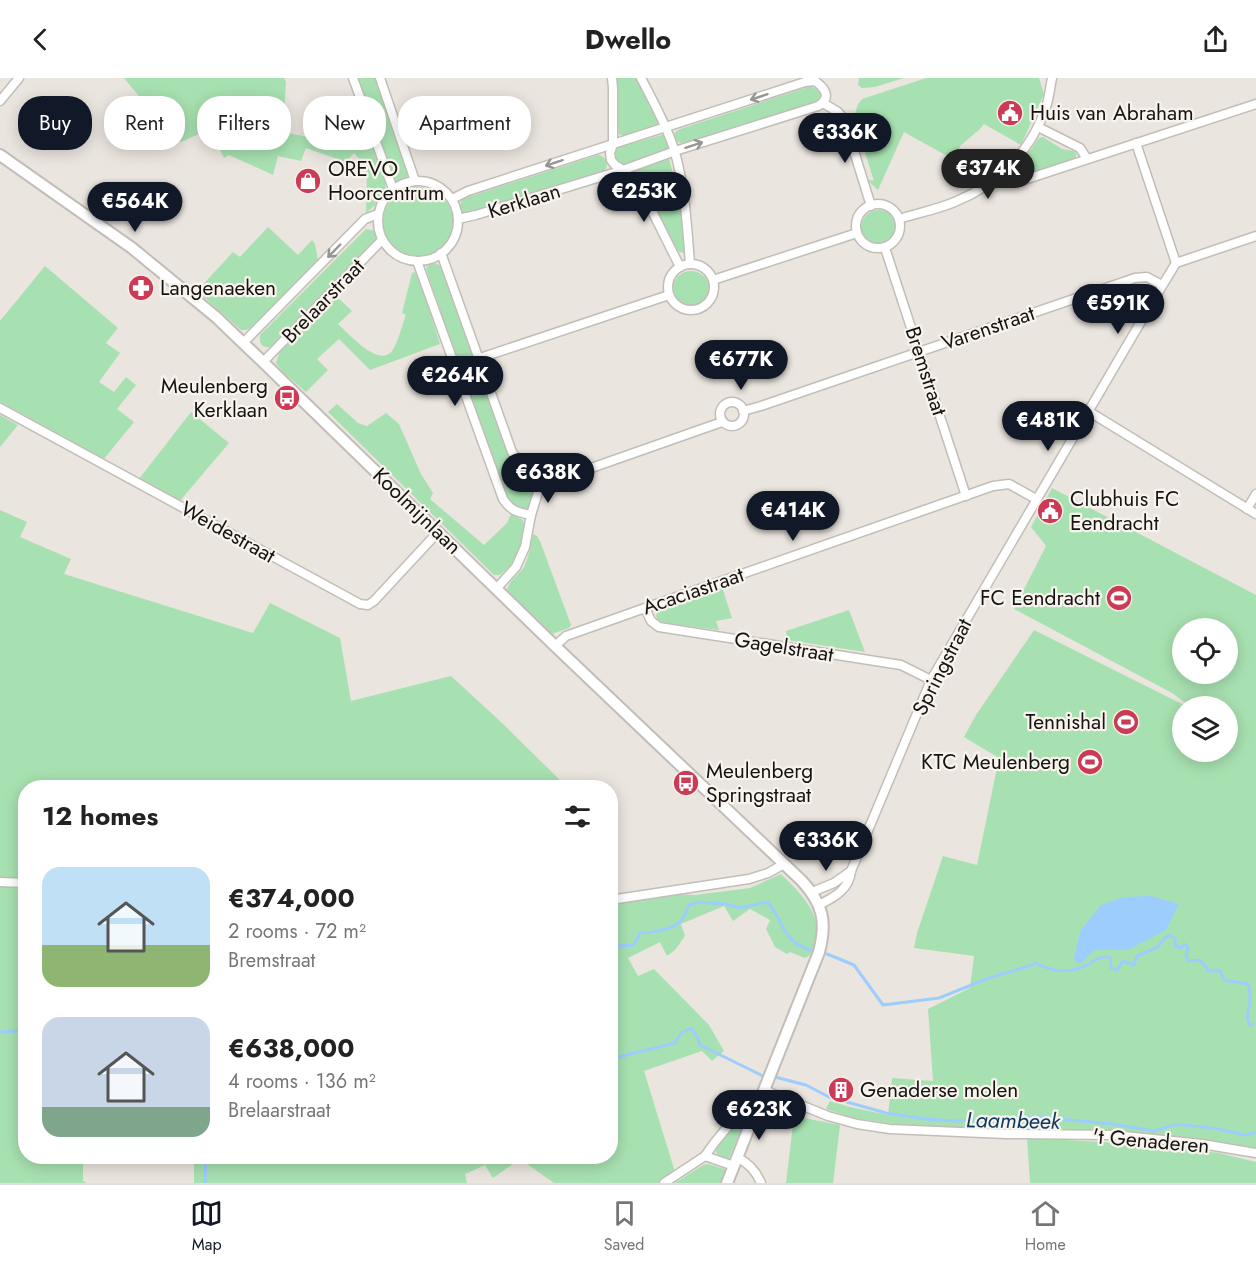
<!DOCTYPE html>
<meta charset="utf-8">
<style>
:root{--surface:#fff;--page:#f2f2f2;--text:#222;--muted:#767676;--line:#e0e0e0;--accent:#111827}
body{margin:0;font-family:Jost,sans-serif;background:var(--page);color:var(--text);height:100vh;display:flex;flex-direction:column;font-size:22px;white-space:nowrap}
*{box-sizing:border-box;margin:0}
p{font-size:20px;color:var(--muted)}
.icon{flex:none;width:33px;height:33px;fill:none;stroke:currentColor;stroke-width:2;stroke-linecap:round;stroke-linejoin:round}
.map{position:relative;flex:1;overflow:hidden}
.sheet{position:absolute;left:18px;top:702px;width:600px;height:384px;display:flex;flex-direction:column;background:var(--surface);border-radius:24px;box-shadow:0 3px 15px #0003}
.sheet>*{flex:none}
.guide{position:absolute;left:18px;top:18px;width:600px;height:54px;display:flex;gap:12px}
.buttons{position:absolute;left:1172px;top:540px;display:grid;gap:12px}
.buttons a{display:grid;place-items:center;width:66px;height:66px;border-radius:50%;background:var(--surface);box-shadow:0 3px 15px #0003;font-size:30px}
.price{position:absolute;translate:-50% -51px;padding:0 14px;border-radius:21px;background:var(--accent);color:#fff;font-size:20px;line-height:39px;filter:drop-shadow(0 2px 3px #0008)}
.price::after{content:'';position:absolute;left:50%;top:36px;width:18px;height:14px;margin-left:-9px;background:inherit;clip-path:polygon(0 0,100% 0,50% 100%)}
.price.active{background:#222;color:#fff}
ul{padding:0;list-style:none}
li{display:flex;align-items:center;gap:18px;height:150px;padding:0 24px}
li span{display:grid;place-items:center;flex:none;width:168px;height:120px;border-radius:18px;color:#555}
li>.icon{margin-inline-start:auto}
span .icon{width:72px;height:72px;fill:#fffc;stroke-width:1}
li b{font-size:26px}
h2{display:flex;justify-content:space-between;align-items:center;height:72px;padding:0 24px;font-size:26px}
.chip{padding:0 21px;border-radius:24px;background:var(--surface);box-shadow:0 3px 15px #0003;font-size:21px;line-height:54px}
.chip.active{background:var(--accent);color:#fff}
header{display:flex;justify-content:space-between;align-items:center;height:78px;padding:0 24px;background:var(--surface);font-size:27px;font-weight:700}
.tabs{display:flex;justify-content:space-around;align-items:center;height:84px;border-top:2px solid var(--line);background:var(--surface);font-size:16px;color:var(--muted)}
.tabs a{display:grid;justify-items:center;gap:3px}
.tabs .active{color:var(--accent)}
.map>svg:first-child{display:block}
</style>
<header><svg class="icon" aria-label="back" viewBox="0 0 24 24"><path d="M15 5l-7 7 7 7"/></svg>Dwello<svg class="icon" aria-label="share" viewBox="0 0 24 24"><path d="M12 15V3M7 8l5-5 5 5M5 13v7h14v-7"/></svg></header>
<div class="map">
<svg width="1256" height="1105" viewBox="0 0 1256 1105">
<rect width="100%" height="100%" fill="#ebe5df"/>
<!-- green -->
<g fill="#a8e1b1" fill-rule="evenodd">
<path d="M124 0H284L286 4 283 54 308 59 314 41 360 32C367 49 389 97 385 113 382 122 373 129 366 135L367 90 354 75 346 84 306 70 301 83 278 78 273 97 229 77 224 80 210 51 181 64 161 45Z"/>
<polygon points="357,0 375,0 408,94 406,102 399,105 392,101"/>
<polygon points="617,0 639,0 662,47 627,58 623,58 619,56 618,50"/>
<polygon points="859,0 904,0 875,9 862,10 858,7"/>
<polygon points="926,0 1039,0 1044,16 1021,67 984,46 980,51 960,68 959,73 949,79 904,54 878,112 866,101 874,103 854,39 858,26 862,21"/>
<polygon points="811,8 816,11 821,16 818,24 689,64 681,65 675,63 674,58 675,54 680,51"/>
<polygon points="665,56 669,71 623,87 619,86 615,81 616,72 619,69"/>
<polygon points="1043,59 1062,71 1074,73 1077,76 1075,80 1016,101 1011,101 1011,96 1024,81 1039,60"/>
<path d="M598 77C606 78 609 85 605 93L472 136C467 137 464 137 460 132L461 123 465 120Z"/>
<polygon points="669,80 681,128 686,171 685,174 683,175 678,173 665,149 634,100 634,93"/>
<circle cx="418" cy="144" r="35"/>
<circle cx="879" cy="150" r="18"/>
<polygon points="268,149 298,177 312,162 315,166 318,182 253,249 246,252 241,252 197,213 233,174 240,179"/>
<path d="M366 151 375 153 377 157 376 164 271 269C262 270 259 267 260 257Z"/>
<path d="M433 185 437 186 442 189 511 380 518 388 535 398C536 405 534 426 529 431 527 432 525 432 524 433L508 424 500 403 426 191 429 186Z"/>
<polygon points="45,188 118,250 106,265 120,275 99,304 114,314 126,299 136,307 117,331 134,344 104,381 0,324 0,243"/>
<circle cx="691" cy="211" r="18"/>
<path d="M414 194 419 198 440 266 370 292 339 261 317 281 328 292 306 314 282 293 276 285 280 273 336 218 352 233 338 246C349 256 379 290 392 273 398 265 402 247 406 237L402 235 412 195Z"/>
<path d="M337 326 358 345 367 348 386 335 399 346 421 396 433 415 430 421 484 467 507 445 511 436 523 442C527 453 521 474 514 483 510 488 505 493 500 497H494L328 334Z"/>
<polygon points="191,334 229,365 179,424 139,401"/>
<polygon points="0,337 18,347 0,369"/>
<path d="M1052 410 1256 517V1073L1218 1065 1165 1058 1119 1054 1027 1053 916 1049 854 1040 826 1031 830 1023 850 1029 888 1037 892 1000 933 1003 928 931 970 910 974 878 914 870 917 855 943 778 977 787 999 680 964 659 976 637 1034 552 1186 628H1182V674H1227V628H1190L1172 615 1014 531 1046 468 1031 449ZM1182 550H1227V596H1182Z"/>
<polygon points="0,432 27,444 20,459 71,481 64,496 253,555 270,525 340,560 351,623 451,598 501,644 567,709 26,710 26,1078 83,1079 83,1103 87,1105 0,1105"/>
<path d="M533 456 537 458 540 463 571 547 569 550 552 556 507 512C509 502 518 498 524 489 529 479 531 466 533 456Z"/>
<path d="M722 509 732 540 716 543 719 552 664 545C656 543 654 538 659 531Z"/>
<polygon points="849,532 865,574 787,562 786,553"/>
<path d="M781 796C799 814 824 836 815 865 813 872 812 877 805 880L790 874 787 876 775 869 766 851 770 842 750 831 733 843 724 828 681 846 685 858 675 872 667 878 660 864 628 880 638 898 654 891 709 947 724 973 712 983 702 973 644 993 675 1094 658 1105H554L520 1081 493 1100 485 1087 465 1096 467 1105H194V1079L610 1078 611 823 674 816 695 817 750 810Z"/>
<polygon points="794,1038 840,1047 833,1105 786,1105"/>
<path d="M738 1040 741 1041 744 1045 728 1082C726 1082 721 1080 719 1078 708 1069 732 1048 738 1040Z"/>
<polygon points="1027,1060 1142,1066 1219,1075 1256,1084 1256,1105 1030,1105"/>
<polygon points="708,1086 727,1092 722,1105 675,1105 703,1087"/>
</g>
<!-- water -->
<polygon fill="#9ccdfd" points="1151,818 1179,826 1166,852 1128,872 1095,872 1080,886 1074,882 1080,853 1101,827 1123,819"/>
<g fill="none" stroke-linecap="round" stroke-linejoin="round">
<!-- stream -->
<g stroke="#9ccdfd" stroke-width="3">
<path d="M610 871 614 868 634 867 640 855C652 855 669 852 679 845 684 840 686 833 689 827L698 824 726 826 740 830 767 824C785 843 781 864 811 872"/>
<path d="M827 876 854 887 883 927 939 920 989 900 1029 888 1035 885C1053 894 1069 896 1087 887 1097 882 1098 878 1110 879L1111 890 1117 892 1123 883 1134 887 1137 878 1158 869 1163 862 1169 857 1175 860V868L1181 870 1184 866 1188 869 1186 878 1188 883 1200 882 1209 893H1220L1224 902 1248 906C1249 911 1251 917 1250 922 1249 932 1245 937 1250 947L1253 946"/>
<polyline points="0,954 26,952"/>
<polyline points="610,981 675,965 681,955 691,950 697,958 700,967 763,998"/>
<polyline points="775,999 806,1007 829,1019 886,1035 926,1041 956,1043 1038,1039 1113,1046 1154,1053 1177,1046 1218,1051 1245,1057 1256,1054"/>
<polyline points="205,1105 206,1078"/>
</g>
<!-- minor casing -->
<g stroke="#c3bdb7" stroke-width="11">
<g id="minor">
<polyline points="353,0 393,111"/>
<polyline points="380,0 415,103"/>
<polyline points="612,0 613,10 613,66 610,75 611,82 615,87 623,92 651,131 680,189"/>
<path d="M641 0C653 23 666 46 674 71 685 108 687 148 690 186"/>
<polyline points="0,23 19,0"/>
<polyline points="823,25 838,34 844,41 871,128"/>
<polyline points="1038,49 1080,70 1087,81"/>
<polyline points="1136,65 1176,185"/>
<polyline points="999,99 1011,104 1021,103 1256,26"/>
<circle cx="418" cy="143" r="40"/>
<path d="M452 121 468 113 805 4 815 3C825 10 832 20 818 28L675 73 623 92 476 137 458 141"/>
<circle cx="878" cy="148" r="22"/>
<path d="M899 141C918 135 939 131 957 123 998 106 1030 74 1045 32 1049 22 1050 10 1052 0"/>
<polyline points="885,170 966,418"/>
<path d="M441 175 512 374C519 386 532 388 540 399V408L531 437 525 469 516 489 496 511"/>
<path d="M417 183 503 421C511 433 517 434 531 437"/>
<circle cx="691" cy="209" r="23"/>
<polyline points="713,202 857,155"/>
<polyline points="243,265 365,141 378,136"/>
<polyline points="480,280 669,217"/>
<polyline points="263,284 382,162"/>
<circle cx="732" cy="336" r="12"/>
<polyline points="0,330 360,526 368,527 374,523 438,454"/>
<polyline points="743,333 761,328 1135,200 1147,199 1162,207"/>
<polyline points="1088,333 1256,436"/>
<polyline points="540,408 722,344"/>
<polyline points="1247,431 1256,416"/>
<polyline points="645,530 651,543 659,549 888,585 901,587 931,602"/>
<polyline points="555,568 566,558 645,530 993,408 1009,406 1036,421"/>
<polyline points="0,804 26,805"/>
<polyline points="812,814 834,805 851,793"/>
<polyline points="610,822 749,801 768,795 784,786"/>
<path d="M819 827C834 819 849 812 851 793L931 602 1153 223 1176 185 1256 158"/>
<polyline points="764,1012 828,1038 857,1046 890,1051 1006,1056 1114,1057 1202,1066 1256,1075"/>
<polyline points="705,1078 715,1064 744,1029 757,1028"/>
<path d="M737 1079C749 1086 756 1093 761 1105"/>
<polyline points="664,1105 705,1078 734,1088"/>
</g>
</g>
<!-- tertiary casing -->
<g stroke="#c3bdb7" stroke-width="14">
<path id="tertiary" d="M0 77 132 170 216 239 263 284 555 568 802 803C823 826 827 844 819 874L727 1105"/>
</g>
<!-- minor -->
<use href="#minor" stroke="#fff" stroke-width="8"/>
<!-- tertiary -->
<use href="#tertiary" stroke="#fff" stroke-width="10"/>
</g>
<!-- one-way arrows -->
<defs><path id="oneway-shaft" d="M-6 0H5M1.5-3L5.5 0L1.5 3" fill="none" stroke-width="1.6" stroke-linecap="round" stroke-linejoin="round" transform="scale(1.5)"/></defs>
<g stroke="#969594">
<use href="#oneway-shaft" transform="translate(759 19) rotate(162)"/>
<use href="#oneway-shaft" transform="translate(694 67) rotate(-18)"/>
<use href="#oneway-shaft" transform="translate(554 85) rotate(162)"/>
<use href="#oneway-shaft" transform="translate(334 173) rotate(134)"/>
</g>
<!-- icons -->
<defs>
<g id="civic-disc" transform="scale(1.35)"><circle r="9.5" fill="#cb3b56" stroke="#f8f3ec"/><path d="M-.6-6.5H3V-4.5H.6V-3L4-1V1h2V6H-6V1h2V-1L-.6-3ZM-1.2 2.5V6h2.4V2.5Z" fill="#fff"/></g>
<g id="shop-disc" transform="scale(1.35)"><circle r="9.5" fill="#cb3b56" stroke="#f8f3ec"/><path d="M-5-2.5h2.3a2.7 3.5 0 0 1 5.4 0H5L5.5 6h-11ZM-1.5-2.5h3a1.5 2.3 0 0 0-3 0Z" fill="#fff"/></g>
<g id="pharmacy-disc" transform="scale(1.35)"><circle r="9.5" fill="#cb3b56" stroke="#f8f3ec"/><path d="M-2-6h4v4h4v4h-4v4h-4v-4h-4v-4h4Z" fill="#fff"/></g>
<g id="bus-disc" transform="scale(1.35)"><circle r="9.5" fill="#cb3b56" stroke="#f8f3ec"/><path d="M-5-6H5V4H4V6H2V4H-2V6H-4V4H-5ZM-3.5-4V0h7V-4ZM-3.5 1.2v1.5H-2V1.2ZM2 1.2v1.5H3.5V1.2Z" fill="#fff"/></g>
<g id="stadium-disc" transform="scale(1.35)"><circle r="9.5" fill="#cb3b56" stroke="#f8f3ec"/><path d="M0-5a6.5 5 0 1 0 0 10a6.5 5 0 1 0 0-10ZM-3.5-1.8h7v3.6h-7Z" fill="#fff"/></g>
<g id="building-disc" transform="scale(1.35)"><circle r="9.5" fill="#cb3b56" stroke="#f8f3ec"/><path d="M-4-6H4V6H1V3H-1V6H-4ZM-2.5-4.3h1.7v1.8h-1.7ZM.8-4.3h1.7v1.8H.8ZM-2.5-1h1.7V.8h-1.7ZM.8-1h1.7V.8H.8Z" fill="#fff"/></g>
</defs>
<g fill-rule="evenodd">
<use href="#civic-disc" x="1010" y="35"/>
<use href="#shop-disc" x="308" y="103"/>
<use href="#pharmacy-disc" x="141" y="210"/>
<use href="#bus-disc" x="287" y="320"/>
<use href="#civic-disc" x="1050" y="433"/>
<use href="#stadium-disc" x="1119" y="520"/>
<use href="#stadium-disc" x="1126" y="644"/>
<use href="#stadium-disc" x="1090" y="684"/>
<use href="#bus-disc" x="686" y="705"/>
<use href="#building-disc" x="841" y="1012"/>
</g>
<g text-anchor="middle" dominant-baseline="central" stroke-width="4.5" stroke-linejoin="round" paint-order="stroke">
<!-- poi labels -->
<g font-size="21" fill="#151311" stroke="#f8f3ec" text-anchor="start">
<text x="1030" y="35">Huis van Abraham</text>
<text x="328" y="91">OREVO<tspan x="328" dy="24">Hoorcentrum</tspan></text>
<text x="160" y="210">Langenaeken</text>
<text x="268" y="308" text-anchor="end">Meulenberg<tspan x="268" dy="24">Kerklaan</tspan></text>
<text x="1070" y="421">Clubhuis FC<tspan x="1070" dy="24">Eendracht</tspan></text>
<text x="1100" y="520" text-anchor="end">FC Eendracht</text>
<text x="1106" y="644" text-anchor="end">Tennishal</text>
<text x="1070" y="684" text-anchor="end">KTC Meulenberg</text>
<text x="706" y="693">Meulenberg<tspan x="706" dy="24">Springstraat</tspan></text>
<text x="860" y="1012">Genaderse molen</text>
</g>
<!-- street labels -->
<g font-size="21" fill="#151311" stroke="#f8f3ec">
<text transform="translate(524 123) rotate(-17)">Kerklaan</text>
<text transform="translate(323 223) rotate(-46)">Brelaarstraat</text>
<text transform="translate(988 250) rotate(-19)">Varenstraat</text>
<text transform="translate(926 293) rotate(72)">Bremstraat</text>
<text transform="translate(417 433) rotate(44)">Koolmijnlaan</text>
<text transform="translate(228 454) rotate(29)">Weidestraat</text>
<text transform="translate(693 513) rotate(-19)">Acaciastraat</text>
<text transform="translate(784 569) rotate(9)">Gagelstraat</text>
<text transform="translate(942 589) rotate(-63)">Springstraat</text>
<text transform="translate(1151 1063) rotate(5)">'t Genaderen</text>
</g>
<!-- water labels -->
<g font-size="22" font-style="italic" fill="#0d3b61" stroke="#f8f3ec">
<text transform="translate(1013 1042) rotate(1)">Laambeek</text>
</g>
</g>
</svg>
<div class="buttons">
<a><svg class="icon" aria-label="locate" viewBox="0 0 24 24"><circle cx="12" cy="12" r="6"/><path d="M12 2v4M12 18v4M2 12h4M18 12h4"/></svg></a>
<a><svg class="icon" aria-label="layers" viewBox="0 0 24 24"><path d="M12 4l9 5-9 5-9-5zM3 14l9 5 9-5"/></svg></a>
</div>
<b class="price" style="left:845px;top:86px">€336K</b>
<b class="price active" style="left:988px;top:122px">€374K</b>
<b class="price" style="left:644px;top:145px">€253K</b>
<b class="price" style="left:135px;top:155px">€564K</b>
<b class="price" style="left:1118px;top:257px">€591K</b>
<b class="price" style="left:741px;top:313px">€677K</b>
<b class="price" style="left:455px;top:329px">€264K</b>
<b class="price" style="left:1048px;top:374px">€481K</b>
<b class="price" style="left:548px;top:426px">€638K</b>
<b class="price" style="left:793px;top:464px">€414K</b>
<b class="price" style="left:826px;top:794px">€336K</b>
<b class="price" style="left:759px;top:1063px">€623K</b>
<div class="guide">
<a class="chip active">Buy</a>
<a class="chip">Rent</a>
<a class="chip">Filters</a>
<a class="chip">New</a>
<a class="chip">Apartment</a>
</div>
<section class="sheet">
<h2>12 homes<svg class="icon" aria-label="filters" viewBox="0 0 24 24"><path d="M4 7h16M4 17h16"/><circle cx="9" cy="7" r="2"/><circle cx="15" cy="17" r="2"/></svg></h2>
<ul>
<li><span style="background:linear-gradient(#bfe0f5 65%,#8fb573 0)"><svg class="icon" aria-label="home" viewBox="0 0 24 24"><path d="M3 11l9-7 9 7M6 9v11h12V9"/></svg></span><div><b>€374,000</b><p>2 rooms · 72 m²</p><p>Bremstraat</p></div></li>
<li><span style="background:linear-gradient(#c9d6e8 75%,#7fa58c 0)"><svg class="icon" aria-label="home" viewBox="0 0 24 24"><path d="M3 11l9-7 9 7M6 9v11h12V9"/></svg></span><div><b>€638,000</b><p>4 rooms · 136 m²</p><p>Brelaarstraat</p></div></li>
</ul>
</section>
</div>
<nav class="tabs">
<a class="active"><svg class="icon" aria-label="map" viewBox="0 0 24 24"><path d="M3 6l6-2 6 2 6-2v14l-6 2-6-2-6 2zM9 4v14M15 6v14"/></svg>Map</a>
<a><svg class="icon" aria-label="saved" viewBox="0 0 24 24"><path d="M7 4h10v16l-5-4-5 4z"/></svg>Saved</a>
<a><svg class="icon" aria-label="home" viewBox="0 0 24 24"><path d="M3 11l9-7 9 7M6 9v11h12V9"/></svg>Home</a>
</nav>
